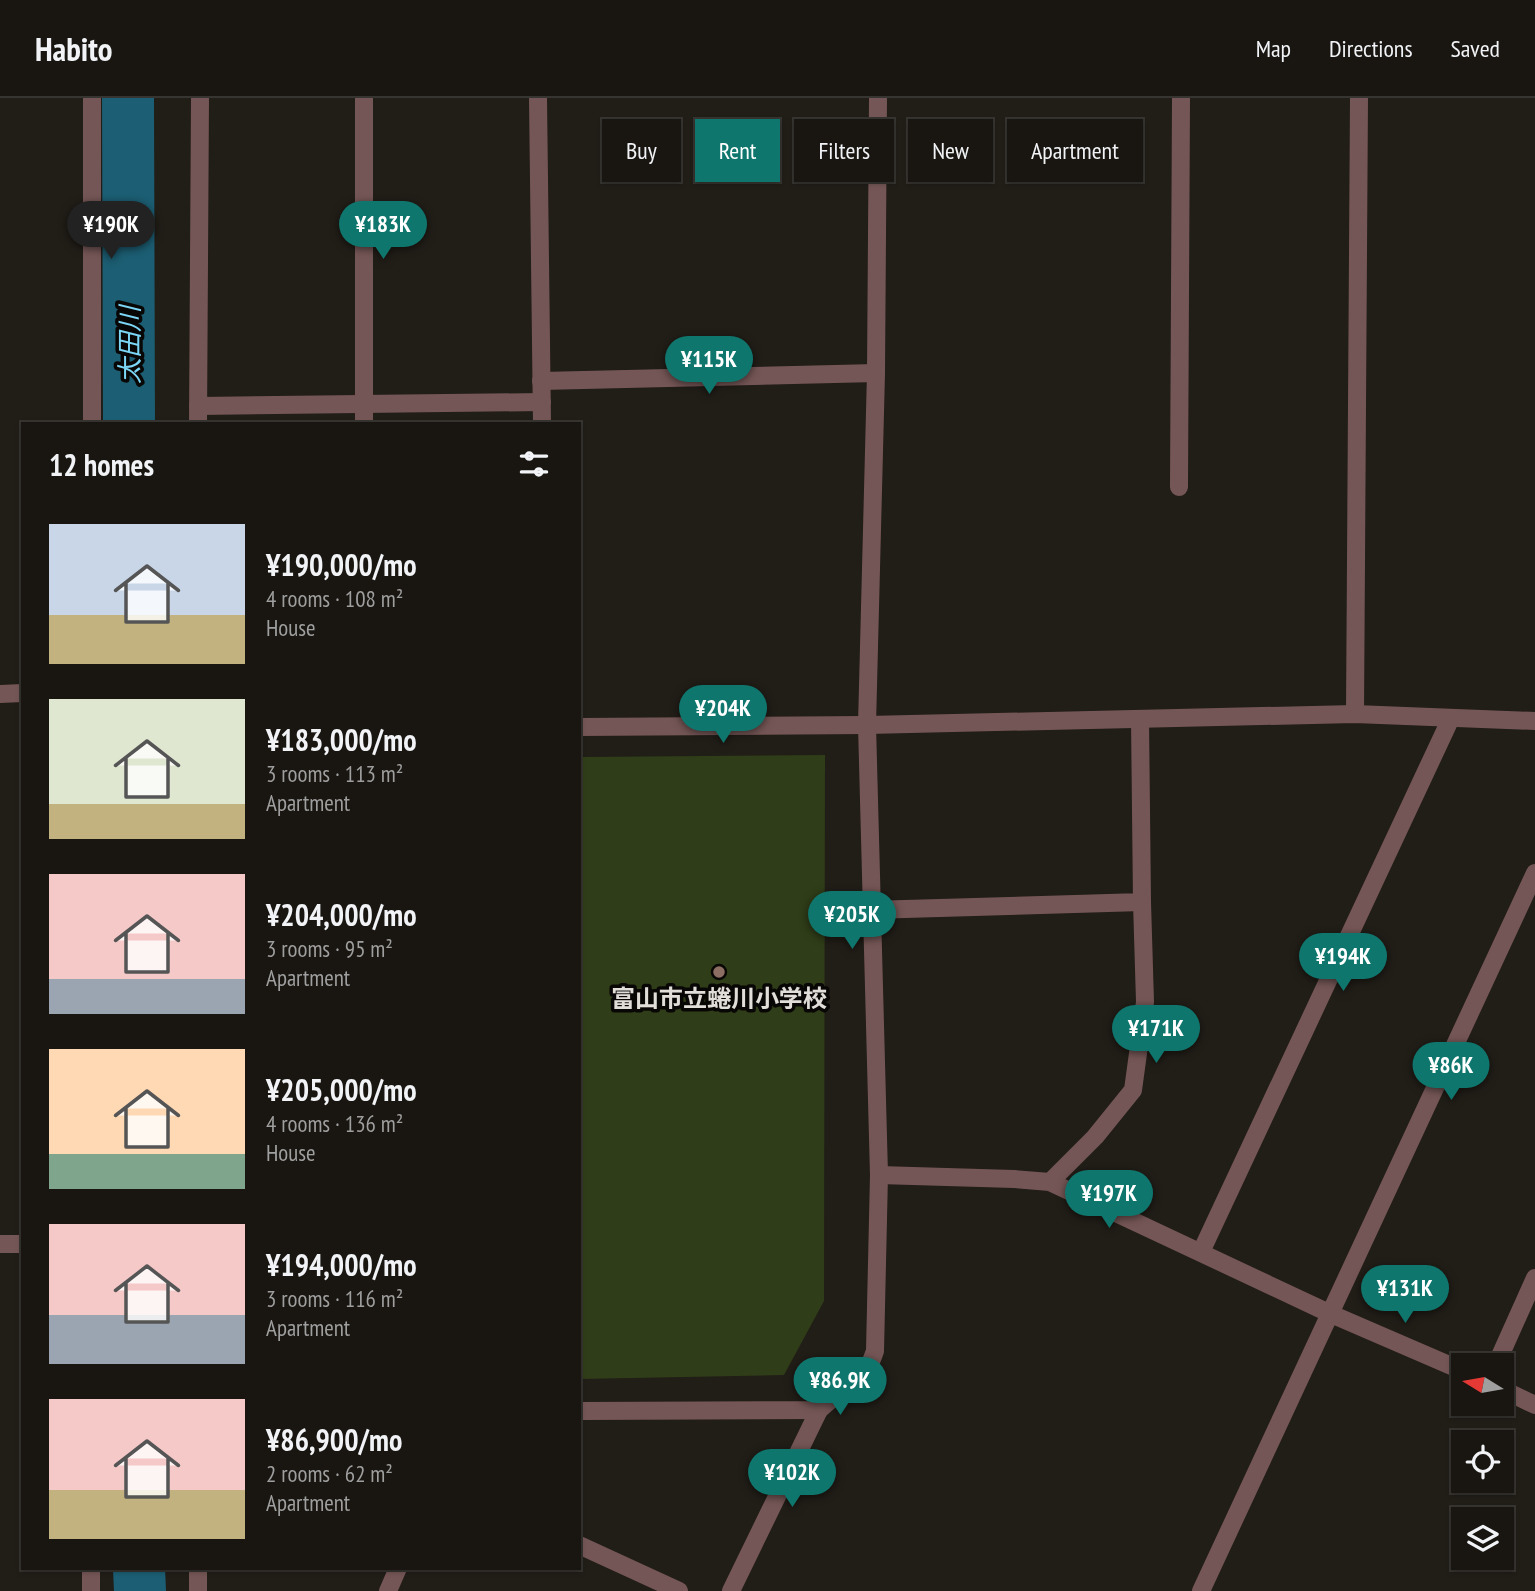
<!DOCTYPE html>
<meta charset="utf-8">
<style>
:root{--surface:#191611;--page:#26231f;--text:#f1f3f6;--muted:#9f9f9f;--line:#373531;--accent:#0f766e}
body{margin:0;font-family:"PT Sans Narrow","Noto Sans JP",sans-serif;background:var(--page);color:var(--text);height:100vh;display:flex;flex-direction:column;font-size:26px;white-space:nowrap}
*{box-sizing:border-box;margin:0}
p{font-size:23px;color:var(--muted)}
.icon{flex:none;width:38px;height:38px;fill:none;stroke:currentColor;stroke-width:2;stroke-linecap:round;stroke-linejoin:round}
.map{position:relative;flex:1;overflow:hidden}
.details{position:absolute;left:21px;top:324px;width:560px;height:1148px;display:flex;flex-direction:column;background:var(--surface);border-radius:0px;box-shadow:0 2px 5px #0004,0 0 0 2px var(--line)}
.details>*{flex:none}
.top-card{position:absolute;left:602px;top:21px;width:665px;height:63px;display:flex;gap:14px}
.needle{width:46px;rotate:281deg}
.tools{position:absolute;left:1451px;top:1255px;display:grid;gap:14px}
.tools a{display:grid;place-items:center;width:63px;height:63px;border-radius:0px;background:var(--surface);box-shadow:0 2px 5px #0004,0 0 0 2px var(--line);font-size:35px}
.price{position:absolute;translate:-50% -60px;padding:0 16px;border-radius:24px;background:var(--accent);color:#fff;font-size:23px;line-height:46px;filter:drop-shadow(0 2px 4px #0008)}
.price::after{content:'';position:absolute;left:50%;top:42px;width:21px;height:16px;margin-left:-10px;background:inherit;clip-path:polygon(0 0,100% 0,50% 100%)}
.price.selected{background:#222;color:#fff}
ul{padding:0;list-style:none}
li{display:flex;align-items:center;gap:21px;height:175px;padding:0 28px}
li span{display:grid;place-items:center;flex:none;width:196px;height:140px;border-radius:0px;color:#555}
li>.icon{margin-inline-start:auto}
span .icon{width:84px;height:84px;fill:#fffc;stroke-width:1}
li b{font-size:30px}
h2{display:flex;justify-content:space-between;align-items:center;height:84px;padding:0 28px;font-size:30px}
.pill{padding:0 24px;border-radius:0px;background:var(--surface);box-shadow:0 2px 5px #0004,0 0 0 2px var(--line);font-size:24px;line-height:63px}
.pill.selected{background:var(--accent);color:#fff}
header{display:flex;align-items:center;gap:42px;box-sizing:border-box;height:98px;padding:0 35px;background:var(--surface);border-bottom:2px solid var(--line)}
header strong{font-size:33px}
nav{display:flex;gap:38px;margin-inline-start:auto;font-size:24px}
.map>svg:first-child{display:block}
</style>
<header>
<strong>Habito</strong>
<nav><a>Map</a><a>Directions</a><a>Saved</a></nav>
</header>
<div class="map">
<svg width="1535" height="1493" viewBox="0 0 1535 1493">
<rect width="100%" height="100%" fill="#211d17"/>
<!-- park -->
<polygon fill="#2f3d18" points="825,657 824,1203 784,1277 579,1281 579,659"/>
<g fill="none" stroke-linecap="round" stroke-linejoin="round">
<!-- river -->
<g stroke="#1c5e73" stroke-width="52">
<polyline points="128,0 129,326"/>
<polyline points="139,1470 140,1493"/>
</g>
<!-- minor -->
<g stroke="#755656" stroke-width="18">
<polyline points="92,0 92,326"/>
<polyline points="364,0 364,326"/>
<polyline points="538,0 542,326"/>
<polyline points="541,283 876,275"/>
<polyline points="198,308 542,304"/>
<polyline points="198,326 200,0"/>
<polyline points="1179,389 1181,0"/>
<polyline points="0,596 23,595"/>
<polyline points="1355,616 1359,0"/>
<polyline points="579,629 867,627 1355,616 1535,623"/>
<polyline points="870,812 1142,804 1140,621"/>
<polyline points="879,1077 1014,1081 1050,1084 1331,1216 1463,1273"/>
<polyline points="1050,1084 1095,1039 1133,992 1145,904 1142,804"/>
<polyline points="0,1146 23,1146"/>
<polyline points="1201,1154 1451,620"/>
<polyline points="1496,1267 1535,1180"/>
<polyline points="1502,1291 1535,1307"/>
<polyline points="579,1313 819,1312 869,1269 875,1253 879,1077 867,627 876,275 878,0"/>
<polyline points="579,1447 679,1493"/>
<polyline points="198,1470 198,1493"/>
<polyline points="91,1493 91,1470"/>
<polyline points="388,1493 398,1470"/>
<polyline points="731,1493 819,1312"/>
<polyline points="1201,1493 1535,775"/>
</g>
</g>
<!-- markers -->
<circle fill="#8d6e63" stroke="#090705" stroke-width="2.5" cx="719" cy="874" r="7"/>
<g text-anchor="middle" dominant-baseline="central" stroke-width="7" stroke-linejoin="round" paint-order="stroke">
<!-- poi labels -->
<g font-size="24" font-weight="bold" fill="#e1deda" stroke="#090705">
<text x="719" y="900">富山市立蜷川小学校</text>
</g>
<!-- water labels -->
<g font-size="26" font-style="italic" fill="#7cd6f5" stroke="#090705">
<text transform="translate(129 247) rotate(-90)">太田川</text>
</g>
</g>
</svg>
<div class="tools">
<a><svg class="needle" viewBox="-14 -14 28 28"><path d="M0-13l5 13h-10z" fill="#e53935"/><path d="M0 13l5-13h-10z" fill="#9f9f9f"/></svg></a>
<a><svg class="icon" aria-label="locate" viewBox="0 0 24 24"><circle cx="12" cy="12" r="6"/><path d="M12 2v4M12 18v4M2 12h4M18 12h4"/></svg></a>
<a><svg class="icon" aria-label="layers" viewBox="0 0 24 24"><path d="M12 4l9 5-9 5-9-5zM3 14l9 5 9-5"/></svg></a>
</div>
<b class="price selected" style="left:111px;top:163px">¥190K</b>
<b class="price" style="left:383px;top:163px">¥183K</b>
<b class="price" style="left:709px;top:298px">¥115K</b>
<b class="price" style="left:723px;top:647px">¥204K</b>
<b class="price" style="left:852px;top:853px">¥205K</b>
<b class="price" style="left:1343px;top:895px">¥194K</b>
<b class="price" style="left:1156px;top:967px">¥171K</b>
<b class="price" style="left:1451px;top:1004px">¥86K</b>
<b class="price" style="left:1109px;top:1132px">¥197K</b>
<b class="price" style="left:1405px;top:1227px">¥131K</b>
<b class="price" style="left:840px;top:1319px">¥86.9K</b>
<b class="price" style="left:792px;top:1411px">¥102K</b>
<div class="top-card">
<a class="pill">Buy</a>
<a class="pill selected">Rent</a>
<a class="pill">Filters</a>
<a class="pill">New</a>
<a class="pill">Apartment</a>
</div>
<section class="details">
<h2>12 homes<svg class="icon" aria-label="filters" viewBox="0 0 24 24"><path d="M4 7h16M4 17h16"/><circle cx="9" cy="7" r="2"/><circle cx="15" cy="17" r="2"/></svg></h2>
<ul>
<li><span style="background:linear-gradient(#c9d6e8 65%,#c2b280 0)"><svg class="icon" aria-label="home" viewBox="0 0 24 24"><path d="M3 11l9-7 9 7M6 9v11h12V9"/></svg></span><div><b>¥190,000/mo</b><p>4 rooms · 108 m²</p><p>House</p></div></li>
<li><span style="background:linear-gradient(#dfe7d0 75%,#c2b280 0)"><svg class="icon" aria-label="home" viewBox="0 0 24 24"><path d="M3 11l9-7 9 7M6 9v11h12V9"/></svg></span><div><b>¥183,000/mo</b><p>3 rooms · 113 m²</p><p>Apartment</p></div></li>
<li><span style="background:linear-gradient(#f6c9c9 75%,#9aa5b1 0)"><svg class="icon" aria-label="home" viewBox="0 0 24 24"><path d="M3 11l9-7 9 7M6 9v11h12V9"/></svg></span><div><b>¥204,000/mo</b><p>3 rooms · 95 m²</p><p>Apartment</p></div></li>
<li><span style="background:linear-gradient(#ffd9b3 75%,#7fa58c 0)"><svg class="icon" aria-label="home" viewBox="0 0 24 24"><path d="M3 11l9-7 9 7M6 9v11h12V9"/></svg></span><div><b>¥205,000/mo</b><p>4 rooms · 136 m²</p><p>House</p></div></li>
<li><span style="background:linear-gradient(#f6c9c9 65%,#9aa5b1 0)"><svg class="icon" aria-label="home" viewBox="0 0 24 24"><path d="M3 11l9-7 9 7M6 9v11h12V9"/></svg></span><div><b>¥194,000/mo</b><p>3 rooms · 116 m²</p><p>Apartment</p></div></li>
<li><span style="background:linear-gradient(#f6c9c9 65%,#c2b280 0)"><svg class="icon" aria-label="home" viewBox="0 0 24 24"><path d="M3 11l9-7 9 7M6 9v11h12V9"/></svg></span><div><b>¥86,900/mo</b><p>2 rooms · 62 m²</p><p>Apartment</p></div></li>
</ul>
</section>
</div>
